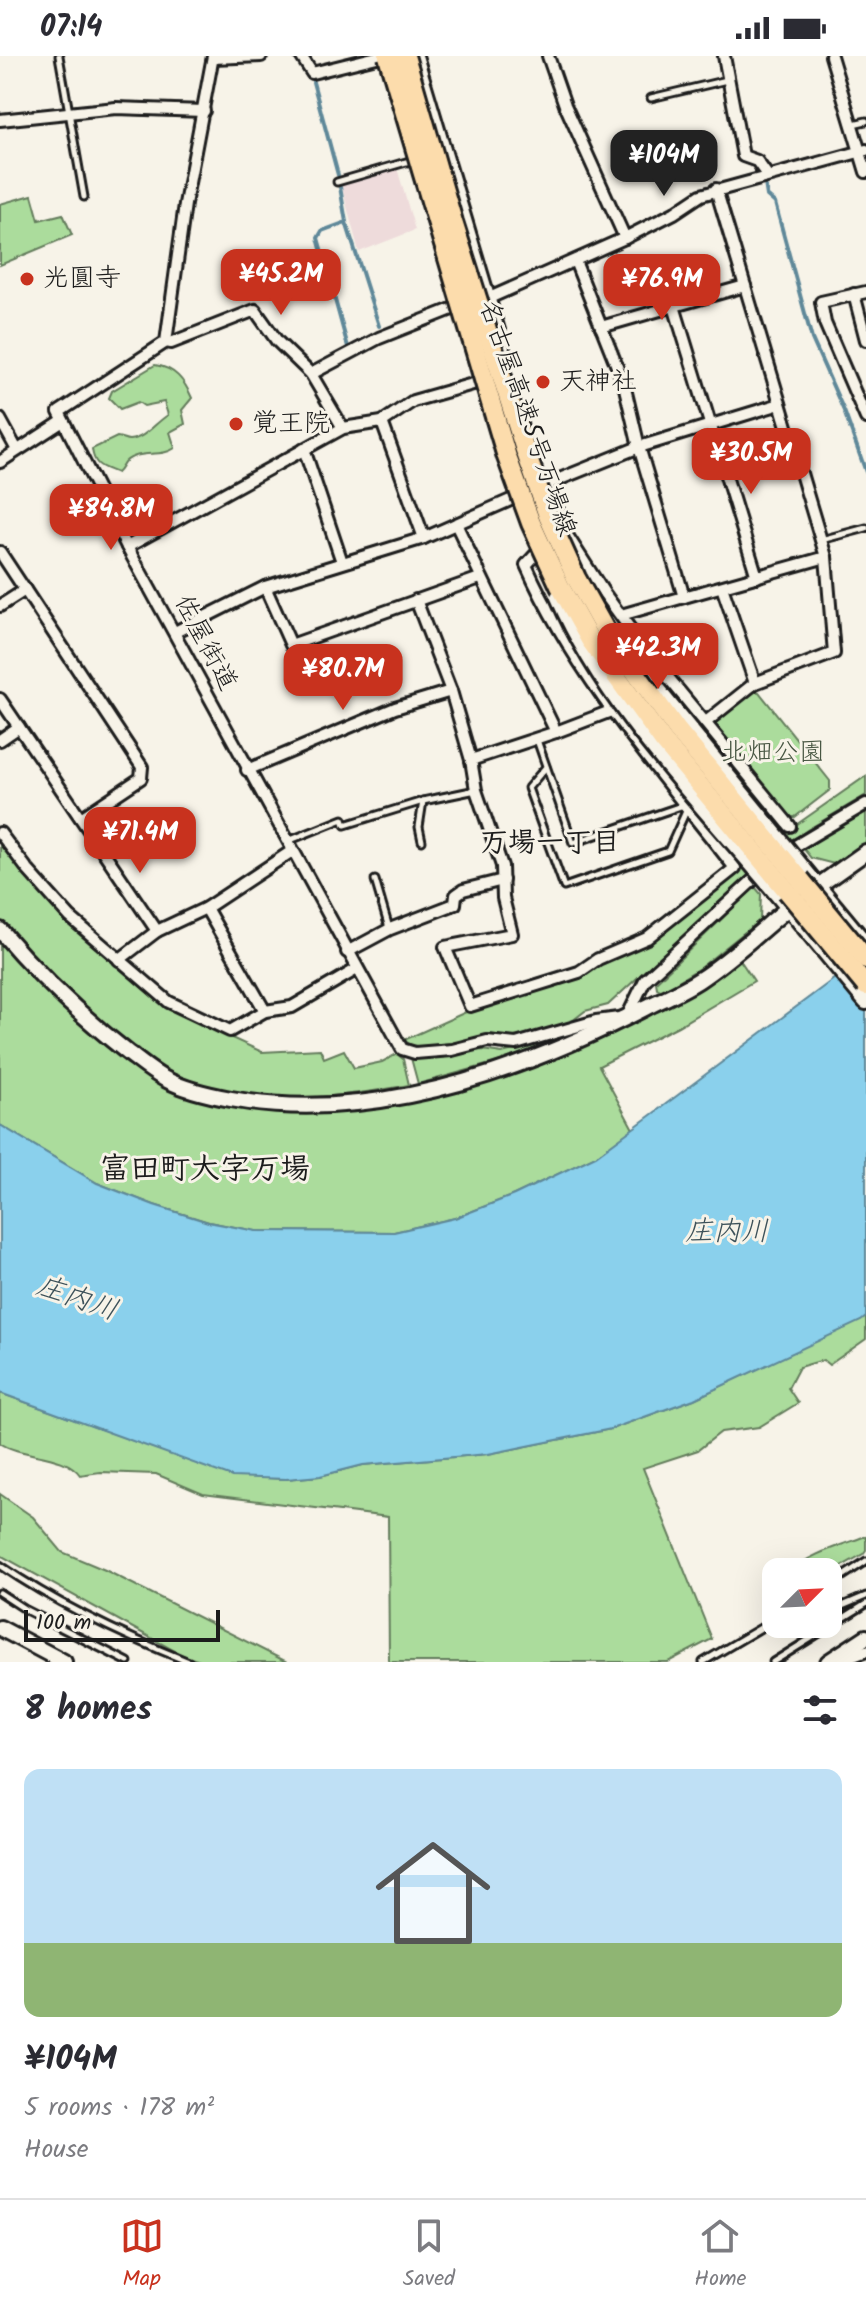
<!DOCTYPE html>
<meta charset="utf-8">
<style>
:root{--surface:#fff;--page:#f7f7f7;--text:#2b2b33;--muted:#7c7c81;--line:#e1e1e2;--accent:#c8321e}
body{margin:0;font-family:Kalam,"Klee One",sans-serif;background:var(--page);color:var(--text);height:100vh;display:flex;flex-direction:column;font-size:30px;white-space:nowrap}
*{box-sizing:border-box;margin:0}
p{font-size:26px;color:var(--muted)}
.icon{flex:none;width:44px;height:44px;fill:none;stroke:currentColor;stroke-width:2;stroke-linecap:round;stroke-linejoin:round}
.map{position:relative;height:1606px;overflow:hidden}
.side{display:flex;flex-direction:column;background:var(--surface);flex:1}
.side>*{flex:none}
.needle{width:52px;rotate:66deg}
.controls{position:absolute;left:762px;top:1502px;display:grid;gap:16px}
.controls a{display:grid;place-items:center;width:80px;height:80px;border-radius:16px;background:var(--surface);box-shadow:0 8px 32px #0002;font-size:40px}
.scale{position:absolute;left:24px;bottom:20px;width:196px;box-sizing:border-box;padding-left:8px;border:4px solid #1c1c1c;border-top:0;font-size:22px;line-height:28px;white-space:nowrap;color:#1c1c1c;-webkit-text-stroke:6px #f7f3e8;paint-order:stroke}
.price{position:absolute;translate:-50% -68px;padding:0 18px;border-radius:16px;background:var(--accent);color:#fff;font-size:26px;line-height:52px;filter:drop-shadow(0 2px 4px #0008)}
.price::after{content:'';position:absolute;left:50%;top:48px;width:24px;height:18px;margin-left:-12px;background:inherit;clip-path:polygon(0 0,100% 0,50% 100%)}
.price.on{background:#222;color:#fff}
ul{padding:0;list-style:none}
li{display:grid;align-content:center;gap:16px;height:424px;padding:0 24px}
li+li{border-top:2px solid var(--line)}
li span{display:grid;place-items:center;height:248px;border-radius:16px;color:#555}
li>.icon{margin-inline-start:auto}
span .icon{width:144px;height:144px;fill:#fffc;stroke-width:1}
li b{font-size:34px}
h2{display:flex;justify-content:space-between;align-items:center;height:96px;padding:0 24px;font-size:34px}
.status{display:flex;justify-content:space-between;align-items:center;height:56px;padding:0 40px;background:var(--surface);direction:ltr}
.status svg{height:22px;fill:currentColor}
.tab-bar{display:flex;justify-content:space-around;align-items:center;height:112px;border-top:2px solid var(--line);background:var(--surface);font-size:22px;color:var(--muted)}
.tab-bar a{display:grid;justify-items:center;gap:4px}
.tab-bar .on{color:var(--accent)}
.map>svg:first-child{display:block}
</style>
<div class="status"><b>07:14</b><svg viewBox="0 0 49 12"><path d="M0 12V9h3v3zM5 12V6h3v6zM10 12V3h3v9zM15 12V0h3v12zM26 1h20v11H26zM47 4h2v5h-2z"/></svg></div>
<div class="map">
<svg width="866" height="1606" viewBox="0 0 866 1606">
<rect width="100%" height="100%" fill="#f7f3e8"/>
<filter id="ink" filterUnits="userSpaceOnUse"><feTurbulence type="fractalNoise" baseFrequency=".0125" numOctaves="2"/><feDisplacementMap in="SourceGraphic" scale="16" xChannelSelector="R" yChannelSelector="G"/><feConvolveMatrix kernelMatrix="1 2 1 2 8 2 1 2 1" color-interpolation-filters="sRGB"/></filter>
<g filter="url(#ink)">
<!-- built -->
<polygon fill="#eedbdb" points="397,112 415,174 359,196 341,128"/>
<!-- green -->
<g fill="#abdc9c" stroke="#647c5c" stroke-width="2">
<polygon points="32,139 39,164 63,158 72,179 0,209 0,148"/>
<path d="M155 309C175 312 184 324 192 342L182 354 185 368 170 376 175 392C161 402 138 393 125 406 122 409 121 414 117 417 103 411 94 411 92 393L117 381C121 381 125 384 129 384 145 383 156 366 168 359L164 346 144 350 138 346 120 353 109 342 112 335Z"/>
<polygon points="752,635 759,636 830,725 830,734 795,761 788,761 716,670 716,663"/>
<polygon points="866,720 866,739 807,774 760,808 608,949 585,955 567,969 512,982 490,978 453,987 414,991 404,984 466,956 581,921 600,906 649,886 793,771"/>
<polygon points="866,756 866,786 834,808 811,802 803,792"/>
<path d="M0 789 66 867 166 952 262 996 320 993 324 1002 344 994 354 1012 382 1006 397 998 403 1003 409 1029C329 1044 239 1053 164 1013 105 982 47 916 0 869Z"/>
<polygon points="755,831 761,838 760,864 701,911 662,935 657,932 656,926"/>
<path d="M0 886C46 931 112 1005 169 1031 211 1050 255 1054 299 1054 415 1055 526 1018 630 967 654 955 683 945 705 929 716 920 727 910 738 901L754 925 678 970 599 1010 633 1073 596 1100 514 1139 455 1162 394 1176 256 1175 209 1166 154 1149 97 1127 0 1069Z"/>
<polygon points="572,979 508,1003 418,1028 411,1002 482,994 502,997"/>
<path d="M866 1261V1283L829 1309 823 1304 799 1311 788 1332 798 1347 759 1371 721 1376 698 1394 643 1412 712 1583 668 1606H389L388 1461 203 1438 156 1418 100 1416 80 1419C65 1397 22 1402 0 1387V1337L232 1420 286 1423 320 1420 363 1409 488 1398 611 1373 694 1343Z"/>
<polygon points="0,1438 33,1461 62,1496 105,1514 287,1606 203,1606 182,1599 0,1499"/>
<path d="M866 1480V1494L863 1498 828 1518V1516H792C802 1500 848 1487 866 1480Z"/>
</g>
<!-- water -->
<polygon fill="#8ad0ec" stroke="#5e8899" stroke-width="2" points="866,899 866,1261 861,1265 694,1343 611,1373 488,1398 363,1409 320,1420 286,1423 232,1421 0,1337 0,1069 97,1127 154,1149 208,1166 256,1175 394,1176 455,1162 514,1139 596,1100"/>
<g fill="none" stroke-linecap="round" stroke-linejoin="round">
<!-- stream -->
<g stroke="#5e8899" stroke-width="4">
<polyline points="313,26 338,119"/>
<polyline points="765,127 767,140 775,147 812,283 844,355 866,416"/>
<polyline points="340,131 346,166 379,270"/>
<polyline points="346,166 322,175 318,182 348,291"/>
</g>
<!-- lane casing -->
<g stroke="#1c1c1c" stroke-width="11">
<g id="lane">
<polyline points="59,0 84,141"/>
<polyline points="651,42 727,24"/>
<polyline points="853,68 866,65"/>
<polyline points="337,126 413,104"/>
<polyline points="821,484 866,472"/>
<polyline points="537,684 573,787 684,749"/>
<polyline points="546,711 528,732 564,831 668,795 687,753"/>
<polyline points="288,785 343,763 345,769 423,745"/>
<polyline points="422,785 419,771 423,745 476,734"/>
<polyline points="375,824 389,872"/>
<path d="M0 1509C58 1549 124 1580 189 1606"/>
<polyline points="828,1530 866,1505"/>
<polyline points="0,1537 26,1554 128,1606"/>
<polyline points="828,1556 866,1540"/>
<polyline points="782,1568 791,1571 799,1568"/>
<polyline points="703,1606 776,1563"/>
<polyline points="773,1606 866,1548"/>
</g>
</g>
<!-- street casing -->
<g stroke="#1c1c1c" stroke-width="16">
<g id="street">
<polyline points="213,0 185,148 166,286 59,356 127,491 402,993 415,997 452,994 487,985 516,988 596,965 627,961 645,924 764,814"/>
<polyline points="301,0 312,17 381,0"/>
<polyline points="548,0 565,49 625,182"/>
<polyline points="724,0 743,100 757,105 767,119"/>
<polyline points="831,0 866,116"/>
<polyline points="213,2 261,0"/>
<polyline points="0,64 116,52 204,55"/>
<polyline points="575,205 624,328 639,391 684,541 826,501"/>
<polyline points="745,230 674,250 757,521"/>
<polyline points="866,236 821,246 825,267 866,362"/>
<polyline points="854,238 866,284"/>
<polyline points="487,243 625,182 674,157 701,139 866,94"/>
<polyline points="601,271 674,250"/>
<polyline points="166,286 171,287 255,254 277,285 311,318 343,372"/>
<polyline points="311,318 379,282 457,251"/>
<polyline points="0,363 17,394"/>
<polyline points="382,366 424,482"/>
<polyline points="304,393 342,506"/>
<polyline points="0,406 63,365"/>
<polyline points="540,431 639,391 780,348"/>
<polyline points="456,468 556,676 471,704"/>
<polyline points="563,473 604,537 644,592 790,770"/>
<polyline points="127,491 343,372 382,366 413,345 480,326"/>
<polyline points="0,496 142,711 141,722 81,762"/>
<polyline points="265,531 291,589 480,522"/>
<polyline points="722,531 755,627"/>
<path d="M416 544 451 635 471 704 476 734 502 810 503 842 512 878 445 891 470 950 579 916 598 903 647 882 735 812C659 715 577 623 526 509L538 496"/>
<polyline points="0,550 25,534"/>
<polyline points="621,559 684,541"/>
<polyline points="175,576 265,531 424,482 522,439"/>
<polyline points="0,643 157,875 206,852 292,795"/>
<polyline points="706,666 755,627 834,597 826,501 716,133"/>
<polyline points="556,676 611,655"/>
<polyline points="0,684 19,671"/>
<polyline points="247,714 395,652 451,635"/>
<polyline points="0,777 28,814 70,861 169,946 230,975 265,955 206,852"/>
<polyline points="785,796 866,748"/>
<polyline points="347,896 390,873 455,848 456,839 463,834 503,824"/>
<polyline points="119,904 157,875"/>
<polyline points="265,955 292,951 357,913"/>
<polyline points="836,1601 848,1602 866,1595"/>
</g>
</g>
<!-- secondary casing -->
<g stroke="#1c1c1c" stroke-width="20">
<g id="secondary">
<polyline points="415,0 502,291"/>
<polyline points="547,433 565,476"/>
<polyline points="803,812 866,888"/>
<polyline points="818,830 866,796"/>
<polyline points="775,836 866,946"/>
<path d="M0 874C38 919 81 960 127 996 139 1005 153 1017 167 1024 186 1034 209 1039 231 1043 372 1069 521 1016 645 952 663 943 682 935 699 924 731 903 759 876 788 852"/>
<polyline points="0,1572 64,1606"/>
<polyline points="828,1606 866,1581"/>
</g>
</g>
<!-- lane -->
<use href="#lane" stroke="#f7f3e8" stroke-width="5"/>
<!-- street -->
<use href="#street" stroke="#f7f3e8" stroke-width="10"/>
<!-- secondary -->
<use href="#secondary" stroke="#f7f3e8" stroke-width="14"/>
<!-- secondary-bridge casing -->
<g stroke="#1c1c1c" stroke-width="20" stroke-linecap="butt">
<g id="secondary-bridge">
<path d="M558 541C605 651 699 745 775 836"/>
<polyline points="662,639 803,812"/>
</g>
</g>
<!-- highway-bridge casing -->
<g stroke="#1c1c1c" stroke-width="24" stroke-linecap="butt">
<g id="highway-bridge">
<polyline points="388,0 507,401 531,467 560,530 590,584 663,685 866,930"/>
<polyline points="405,0 453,166 525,394 548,460 576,522 605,574 677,674 866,903"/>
</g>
</g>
<!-- secondary-bridge -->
<use href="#secondary-bridge" stroke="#f7f3e8" stroke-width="14"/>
<!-- highway-bridge -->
<use href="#highway-bridge" stroke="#fcdcac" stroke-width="18"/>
</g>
</g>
<!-- markers -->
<g fill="#c8321e" stroke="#f7f3e8" stroke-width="3">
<circle cx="27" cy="223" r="8"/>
<circle cx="543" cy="326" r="8"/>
<circle cx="236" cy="368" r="8"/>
</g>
<g text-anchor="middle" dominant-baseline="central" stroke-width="6" stroke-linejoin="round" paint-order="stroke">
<!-- poi labels -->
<g font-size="26" fill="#1c1c1c" stroke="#f7f3e8" text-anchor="start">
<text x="43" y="223">光圓寺</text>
<text x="559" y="326">天神社</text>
<text x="252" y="368">覚王院</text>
</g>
<!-- street labels -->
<g font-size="26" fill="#1c1c1c" stroke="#f7f3e8">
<text transform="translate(527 362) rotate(71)">名古屋高速5号万場線</text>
<text transform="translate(205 587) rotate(62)">佐屋街道</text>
</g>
<!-- park labels -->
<g font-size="26" fill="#475642" stroke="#f7f3e8">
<text x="773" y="697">北畑公園</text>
</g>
<!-- neighbourhood labels -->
<g font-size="28" font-weight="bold" fill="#1c1c1c" stroke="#f7f3e8">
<text x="550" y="787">万場一丁目</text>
</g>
<!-- water labels -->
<g font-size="28" font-style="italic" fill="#3d525a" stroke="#f7f3e8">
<text x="727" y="1176">庄内川</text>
<text transform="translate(77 1243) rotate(19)">庄内川</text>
</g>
<!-- quarter labels -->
<g font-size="30" font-weight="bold" fill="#1c1c1c" stroke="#f7f3e8">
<text x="205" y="1114">富田町大字万場</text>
</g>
</g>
</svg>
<div class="controls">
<a><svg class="needle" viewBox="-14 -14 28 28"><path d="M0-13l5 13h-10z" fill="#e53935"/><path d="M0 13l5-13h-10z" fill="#7c7c81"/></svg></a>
</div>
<div class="scale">100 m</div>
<b class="price on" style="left:664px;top:142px">¥104M</b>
<b class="price" style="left:281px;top:261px">¥45.2M</b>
<b class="price" style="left:662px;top:266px">¥76.9M</b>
<b class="price" style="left:751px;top:440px">¥30.5M</b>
<b class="price" style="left:111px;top:496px">¥84.8M</b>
<b class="price" style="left:658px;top:635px">¥42.3M</b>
<b class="price" style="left:343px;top:656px">¥80.7M</b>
<b class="price" style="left:140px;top:819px">¥71.4M</b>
</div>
<section class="side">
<h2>8 homes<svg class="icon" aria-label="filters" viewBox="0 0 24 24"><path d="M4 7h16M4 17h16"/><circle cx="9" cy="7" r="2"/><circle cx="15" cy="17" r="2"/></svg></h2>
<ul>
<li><span style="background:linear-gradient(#bfe0f5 70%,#8fb573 0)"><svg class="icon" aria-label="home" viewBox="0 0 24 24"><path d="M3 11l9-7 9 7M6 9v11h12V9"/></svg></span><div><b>¥104M</b><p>5 rooms · 178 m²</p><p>House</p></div></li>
</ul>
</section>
<nav class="tab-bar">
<a class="on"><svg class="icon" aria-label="map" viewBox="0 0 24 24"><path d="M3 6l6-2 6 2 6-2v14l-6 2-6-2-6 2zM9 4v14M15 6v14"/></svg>Map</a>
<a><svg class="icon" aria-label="saved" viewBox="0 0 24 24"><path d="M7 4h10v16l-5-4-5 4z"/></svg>Saved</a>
<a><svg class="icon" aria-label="home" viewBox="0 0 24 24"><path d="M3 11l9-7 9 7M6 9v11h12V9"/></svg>Home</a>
</nav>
